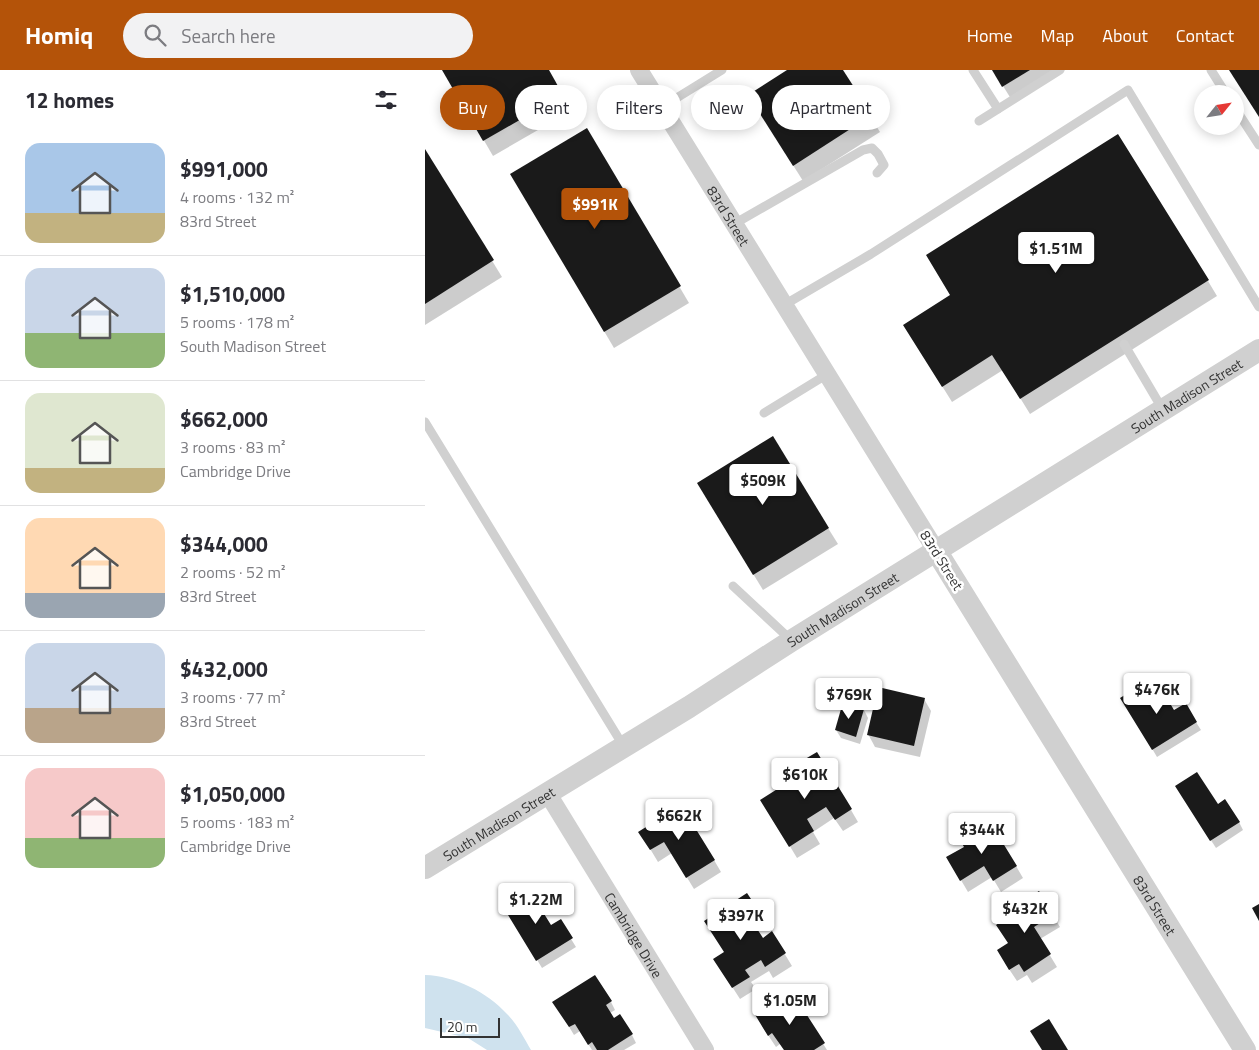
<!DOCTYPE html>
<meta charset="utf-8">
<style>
:root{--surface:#fff;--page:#f2f2f3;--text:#2b2b33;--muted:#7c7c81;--line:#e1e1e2;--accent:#b45309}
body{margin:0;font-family:"Titillium Web",sans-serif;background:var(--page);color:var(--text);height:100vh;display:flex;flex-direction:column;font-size:19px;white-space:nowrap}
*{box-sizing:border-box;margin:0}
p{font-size:16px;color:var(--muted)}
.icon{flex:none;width:28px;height:28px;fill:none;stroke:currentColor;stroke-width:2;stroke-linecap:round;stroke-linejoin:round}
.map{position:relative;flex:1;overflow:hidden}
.panel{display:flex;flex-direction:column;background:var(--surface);width:425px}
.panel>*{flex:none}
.banner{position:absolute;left:15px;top:15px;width:475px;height:45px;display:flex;gap:10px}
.needle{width:32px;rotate:60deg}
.controls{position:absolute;left:769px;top:15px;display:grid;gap:10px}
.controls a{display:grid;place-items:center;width:50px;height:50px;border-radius:50%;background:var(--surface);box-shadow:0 2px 12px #0003;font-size:25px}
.scale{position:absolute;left:15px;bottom:12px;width:60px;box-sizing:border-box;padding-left:5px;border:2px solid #333;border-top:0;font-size:14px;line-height:18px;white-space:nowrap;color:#333;-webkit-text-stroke:4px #fff;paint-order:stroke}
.price{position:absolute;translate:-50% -42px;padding:0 11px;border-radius:5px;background:#fff;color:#222;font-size:16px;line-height:32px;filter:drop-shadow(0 1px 2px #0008)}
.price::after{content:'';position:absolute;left:50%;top:30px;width:15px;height:11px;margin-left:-8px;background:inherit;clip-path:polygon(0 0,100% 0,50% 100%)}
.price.active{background:var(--accent);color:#fff}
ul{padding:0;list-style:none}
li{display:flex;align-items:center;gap:15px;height:125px;padding:0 25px}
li+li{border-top:1px solid var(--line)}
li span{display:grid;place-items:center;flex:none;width:140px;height:100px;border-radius:15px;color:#555}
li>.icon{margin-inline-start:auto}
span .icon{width:60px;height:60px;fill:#fffc;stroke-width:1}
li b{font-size:21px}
h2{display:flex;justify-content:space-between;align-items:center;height:60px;padding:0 25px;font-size:21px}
.tag{padding:0 18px;border-radius:22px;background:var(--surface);box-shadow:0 2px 12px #0003;font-size:18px;line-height:45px}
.tag.active{background:var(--accent);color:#fff}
header{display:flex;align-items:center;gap:30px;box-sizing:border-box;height:70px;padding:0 25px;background:var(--accent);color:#fff}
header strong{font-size:24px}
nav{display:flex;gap:28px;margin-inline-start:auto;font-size:18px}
.search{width:350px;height:45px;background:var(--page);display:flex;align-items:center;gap:12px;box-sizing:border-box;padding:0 18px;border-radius:28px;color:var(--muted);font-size:19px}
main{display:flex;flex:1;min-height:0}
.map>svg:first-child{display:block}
</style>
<header>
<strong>Homiq</strong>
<div class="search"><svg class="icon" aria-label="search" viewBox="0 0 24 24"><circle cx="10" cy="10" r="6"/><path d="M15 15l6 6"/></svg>Search here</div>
<nav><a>Home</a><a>Map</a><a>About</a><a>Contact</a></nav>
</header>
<main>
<section class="panel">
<h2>12 homes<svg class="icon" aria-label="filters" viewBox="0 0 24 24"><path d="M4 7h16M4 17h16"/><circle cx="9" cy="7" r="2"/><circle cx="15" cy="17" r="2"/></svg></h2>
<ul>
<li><span style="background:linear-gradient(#a9c7e8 70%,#c2b280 0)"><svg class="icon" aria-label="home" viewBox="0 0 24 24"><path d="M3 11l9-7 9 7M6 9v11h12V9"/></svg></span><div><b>$991,000</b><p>4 rooms · 132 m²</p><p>83rd Street</p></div></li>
<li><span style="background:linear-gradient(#c9d6e8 65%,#8fb573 0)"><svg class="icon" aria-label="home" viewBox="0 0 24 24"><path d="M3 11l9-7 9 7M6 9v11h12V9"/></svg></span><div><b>$1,510,000</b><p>5 rooms · 178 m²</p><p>South Madison Street</p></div></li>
<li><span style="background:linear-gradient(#dfe7d0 75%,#c2b280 0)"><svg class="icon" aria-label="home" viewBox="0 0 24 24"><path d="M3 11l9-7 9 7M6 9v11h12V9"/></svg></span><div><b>$662,000</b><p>3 rooms · 83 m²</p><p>Cambridge Drive</p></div></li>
<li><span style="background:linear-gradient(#ffd9b3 75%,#9aa5b1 0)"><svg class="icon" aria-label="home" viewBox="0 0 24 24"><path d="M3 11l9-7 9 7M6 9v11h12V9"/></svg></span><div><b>$344,000</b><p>2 rooms · 52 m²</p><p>83rd Street</p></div></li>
<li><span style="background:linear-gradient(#c9d6e8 65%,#b9a48a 0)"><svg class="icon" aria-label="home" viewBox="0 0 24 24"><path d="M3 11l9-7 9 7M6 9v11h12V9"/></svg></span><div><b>$432,000</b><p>3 rooms · 77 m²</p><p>83rd Street</p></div></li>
<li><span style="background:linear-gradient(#f6c9c9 70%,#8fb573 0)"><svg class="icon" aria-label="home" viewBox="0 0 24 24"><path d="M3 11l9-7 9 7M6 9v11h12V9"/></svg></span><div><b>$1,050,000</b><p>5 rooms · 183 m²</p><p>Cambridge Drive</p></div></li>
</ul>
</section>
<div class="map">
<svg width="834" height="980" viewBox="0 0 834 980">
<rect width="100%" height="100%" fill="#fff"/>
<!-- water -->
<path fill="#cfe2ee" d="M0 905C30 906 62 922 82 944 92 954 99 968 106 980H62L43 968 0 958Z"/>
<!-- shadow -->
<g fill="#0003">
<polygon points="18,0 122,0 146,41 68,86"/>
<polygon points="364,0 416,0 455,62 378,111 334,41"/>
<polygon points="568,0 640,0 588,32"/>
<polygon points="162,60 264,233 189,278 87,105"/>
<polygon points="0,81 77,207 0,255"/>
<polygon points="783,211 792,226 605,344 578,300 527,332 489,271"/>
<polygon points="283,430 403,458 413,474 338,520"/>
<polygon points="726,622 749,642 760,635 776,660 732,687 697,628"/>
<polygon points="499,629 506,641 495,687 450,677 443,664"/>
<polygon points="439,640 443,648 435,674 416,668 411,660"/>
<polygon points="756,724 793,736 814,752 818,760 791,778"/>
<polygon points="337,730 426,740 433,752 418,761 409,748 388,762 395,774 372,788"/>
<polygon points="215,762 289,790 296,802 269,819 247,783 233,792"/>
<polygon points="523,788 591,796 598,808 576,822 567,807 543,822"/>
<polygon points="614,823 635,857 615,869 632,897 607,913 602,905 592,911 580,893 584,874 595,841"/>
<polygon points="322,824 338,851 329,857 337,869 347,863 367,896 348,908 344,901 326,912 331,919 315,929 297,901 300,883"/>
<polygon points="79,835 125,857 135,851 151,877 117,898"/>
<polygon points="369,927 402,980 359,980 355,974 351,977 337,956 354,936"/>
<polygon points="186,932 190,940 185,943 188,949 207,965 211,973 199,980 167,980 155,961 149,965 134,940"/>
</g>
<!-- building -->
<g fill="#1a1a1a">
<polygon points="17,0 124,0 138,25 58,71"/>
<polygon points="362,0 418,0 447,45 368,96 323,25"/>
<polygon points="567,0 605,0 577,17"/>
<polygon points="804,0 834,0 834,47"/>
<polygon points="162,58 256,216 179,262 85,104"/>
<polygon points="693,64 784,210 595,329 567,285 517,317 478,255 525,225 501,185"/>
<polygon points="0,79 69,190 0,234"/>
<polygon points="348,366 404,458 328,505 272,413"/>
<polygon points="721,612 726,620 734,615 749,640 761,633 772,652 727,680 695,628"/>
<polygon points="453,617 500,628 489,676 442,665"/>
<polygon points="418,632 439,639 431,667 410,660"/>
<polygon points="392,682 427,739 410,750 401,737 382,749 389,761 364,777 335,730 376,704 370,695"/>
<polygon points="772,702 793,734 800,729 815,752 785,771 750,716"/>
<polygon points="256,735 290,790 261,808 239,772 225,780 213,762"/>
<polygon points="565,752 592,796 568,811 559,796 535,811 521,787 539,777 535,770"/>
<polygon points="103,818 126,855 136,849 148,868 111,891 77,835"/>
<polygon points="614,821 629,844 609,857 626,884 599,902 594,894 584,900 572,880 583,873 571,855 593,840 590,836"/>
<polygon points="322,823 332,838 323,845 338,868 347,861 361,883 340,897 336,890 320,900 325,907 307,918 288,889 299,882 279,851"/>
<polygon points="834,834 834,851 827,838"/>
<polygon points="170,905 187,931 181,935 189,948 195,944 208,964 183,980 172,980 167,972 163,975 150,954 144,957 127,932"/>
<polygon points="369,925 400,973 389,980 359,980 347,963 343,966 329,943 351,930 354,935"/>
<polygon points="624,949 643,980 617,980 605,961"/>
</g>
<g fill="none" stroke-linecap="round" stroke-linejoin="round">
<!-- service -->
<g stroke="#d0d0d0" stroke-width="9">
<polyline points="548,0 573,39"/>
<polyline points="786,0 801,24"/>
<polyline points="237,37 297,0"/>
<polyline points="810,38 834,75"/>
<polyline points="554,51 635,0"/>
<polyline points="309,154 438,80 447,78 453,84 459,95 452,103"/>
<polyline points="359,235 446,184 703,20 834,237"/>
<polyline points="699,274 738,340"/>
<polyline points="339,343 401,305"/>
<polyline points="0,352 199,677"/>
<polyline points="308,516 366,570"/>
</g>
<!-- minor -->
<g stroke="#d0d0d0" stroke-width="18">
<path id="s1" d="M214 0 512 482"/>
<path id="s2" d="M123 724 280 980"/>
</g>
<!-- tertiary -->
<g stroke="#d0d0d0" stroke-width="22">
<path id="s3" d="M512 482 820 980"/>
<path id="s4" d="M0 798 264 637 366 571 834 280"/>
</g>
</g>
<g text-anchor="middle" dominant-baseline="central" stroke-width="5" stroke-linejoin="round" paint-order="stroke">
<!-- street labels -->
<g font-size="14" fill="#333" stroke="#fff">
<text stroke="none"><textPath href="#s1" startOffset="171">83rd Street</textPath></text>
<text stroke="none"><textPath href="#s4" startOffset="896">South Madison Street</textPath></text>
<text transform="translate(517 490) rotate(58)">83rd Street</text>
<text stroke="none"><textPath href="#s4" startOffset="491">South Madison Street</textPath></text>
<text stroke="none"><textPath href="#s4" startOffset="86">South Madison Street</textPath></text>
<text stroke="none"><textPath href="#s3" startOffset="415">83rd Street</textPath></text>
<text stroke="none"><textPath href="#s2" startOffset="165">Cambridge Drive</textPath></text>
</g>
</g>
</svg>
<div class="controls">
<a><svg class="needle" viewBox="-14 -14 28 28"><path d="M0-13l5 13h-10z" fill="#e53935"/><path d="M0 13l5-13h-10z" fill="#7c7c81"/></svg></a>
</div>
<div class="scale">20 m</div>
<b class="price active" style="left:170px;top:160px">$991K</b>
<b class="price" style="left:631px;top:204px">$1.51M</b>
<b class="price" style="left:338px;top:436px">$509K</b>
<b class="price" style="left:732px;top:645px">$476K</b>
<b class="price" style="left:424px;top:650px">$769K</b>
<b class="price" style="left:380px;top:730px">$610K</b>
<b class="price" style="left:254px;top:771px">$662K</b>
<b class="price" style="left:557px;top:785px">$344K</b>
<b class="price" style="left:111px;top:855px">$1.22M</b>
<b class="price" style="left:600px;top:864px">$432K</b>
<b class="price" style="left:316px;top:871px">$397K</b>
<b class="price" style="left:365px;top:956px">$1.05M</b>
<div class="banner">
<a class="tag active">Buy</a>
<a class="tag">Rent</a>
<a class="tag">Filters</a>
<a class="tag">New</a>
<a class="tag">Apartment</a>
</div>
</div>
</main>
